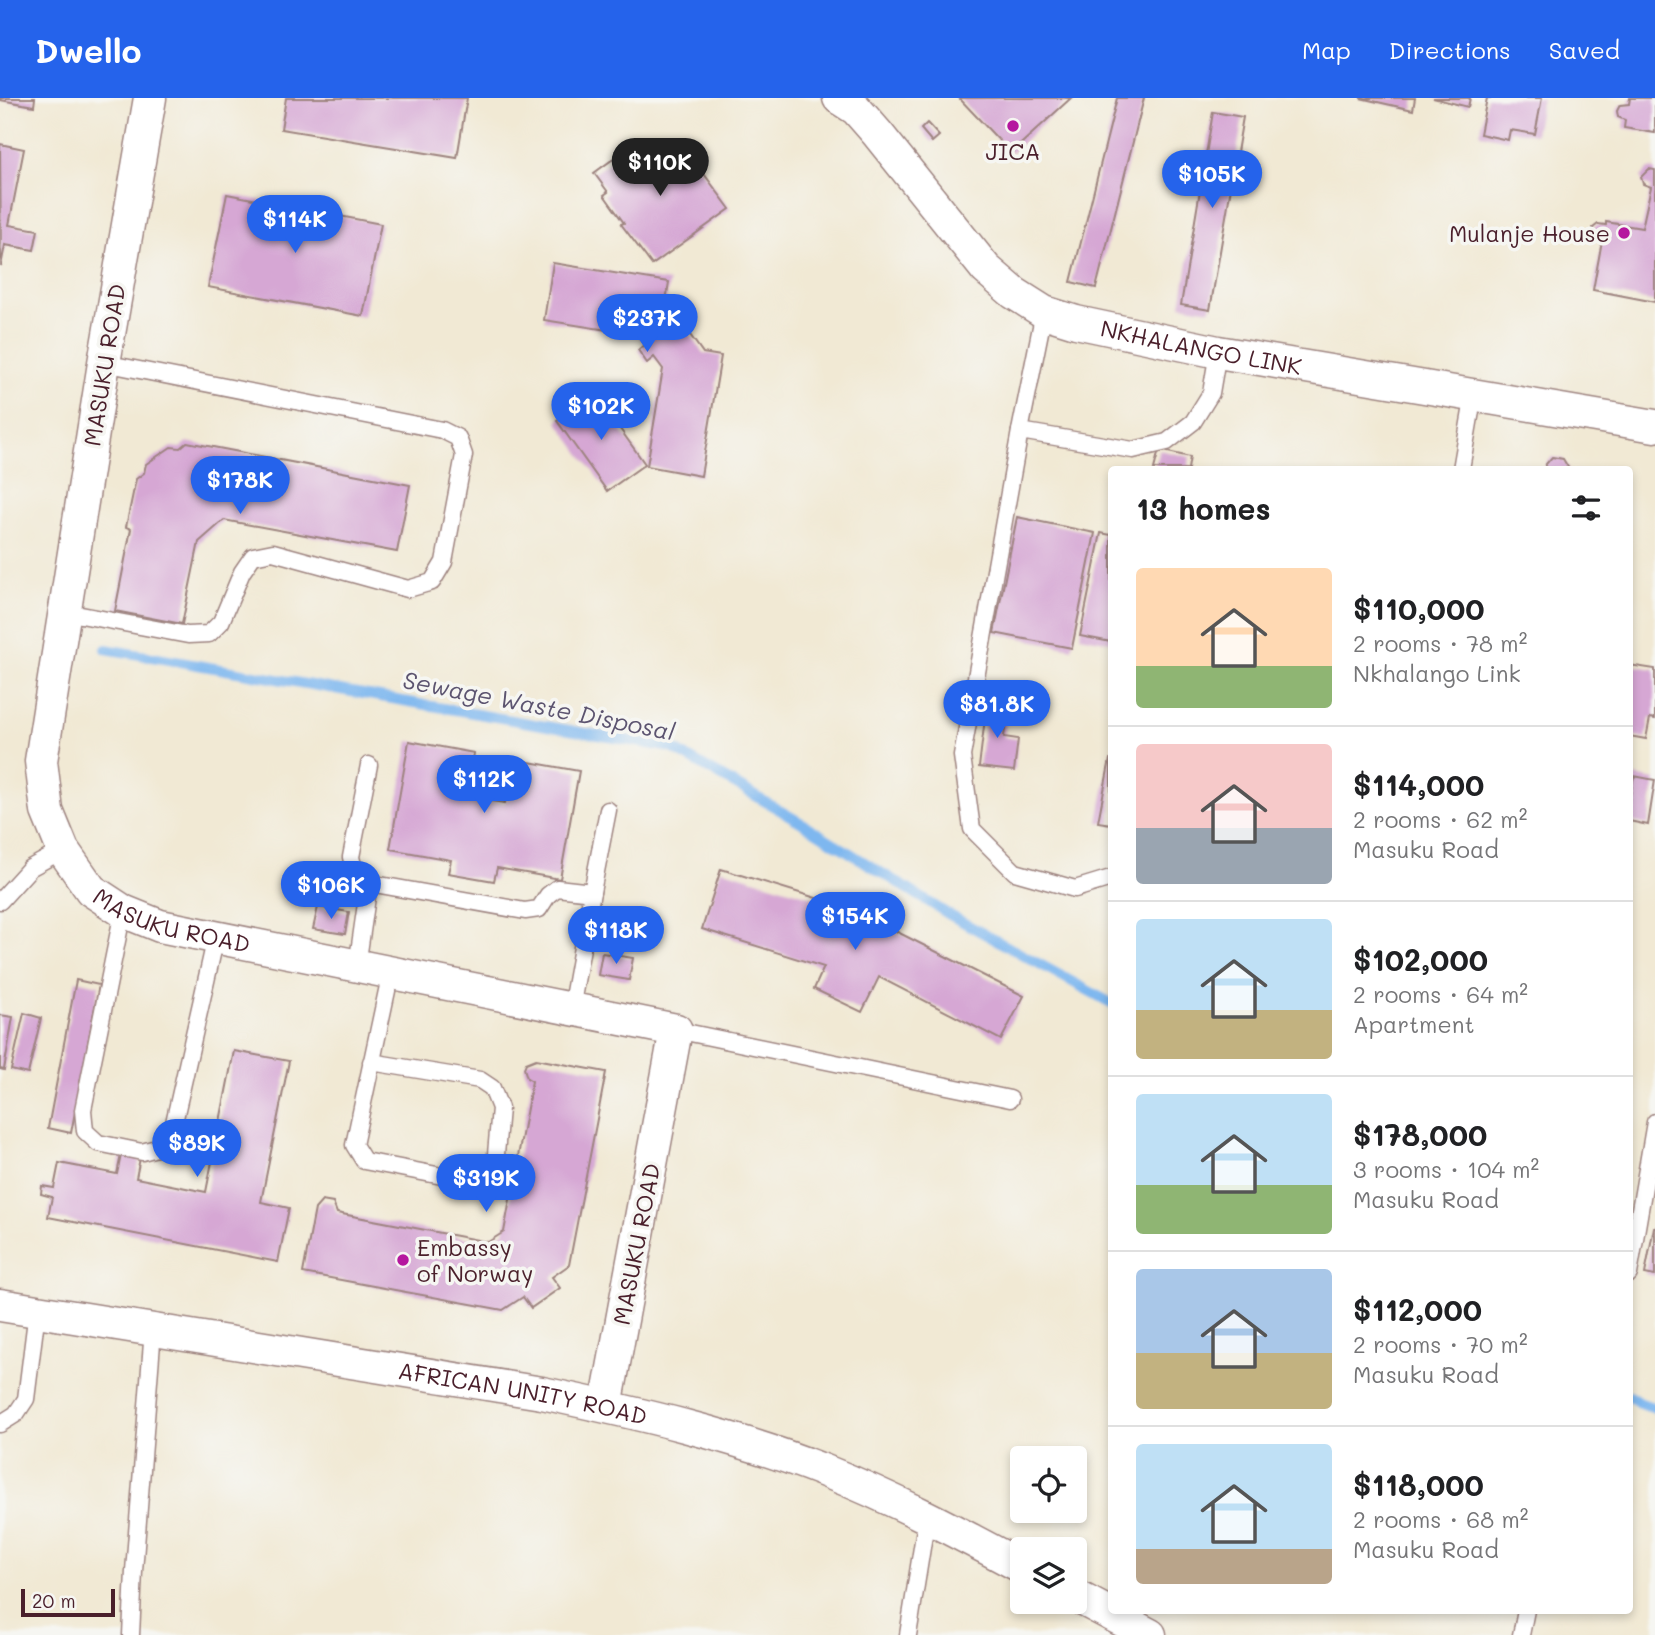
<!DOCTYPE html>
<meta charset="utf-8">
<style>
:root{--surface:#fff;--page:#f6f6f6;--text:#202124;--muted:#757577;--line:#e0e0e0;--accent:#2563eb}
body{margin:0;font-family:Mali,sans-serif;background:var(--page);color:var(--text);height:100vh;display:flex;flex-direction:column;font-size:26px;white-space:nowrap}
*{box-sizing:border-box;margin:0}
p{font-size:23px;color:var(--muted)}
.icon{flex:none;width:38px;height:38px;fill:none;stroke:currentColor;stroke-width:2;stroke-linecap:round;stroke-linejoin:round}
.map{position:relative;flex:1;overflow:hidden}
.details{position:absolute;left:1108px;top:368px;width:525px;height:1148px;display:flex;flex-direction:column;background:var(--surface);border-radius:7px;box-shadow:0 4px 10px #0003}
.details>*{flex:none}
.tools{position:absolute;left:1010px;top:1348px;display:grid;gap:14px}
.tools a{display:grid;place-items:center;width:77px;height:77px;border-radius:7px;background:var(--surface);box-shadow:0 4px 10px #0003;font-size:35px}
.scale{position:absolute;left:21px;bottom:18px;width:94px;box-sizing:border-box;padding-left:7px;border:4px solid #4a1f2b;border-top:0;font-size:19px;line-height:24px;white-space:nowrap;color:#4a1f2b;-webkit-text-stroke:5px #f6f6f2;paint-order:stroke}
.price{position:absolute;translate:-50% -60px;padding:0 16px;border-radius:24px;background:var(--accent);color:#fff;font-size:23px;line-height:46px;filter:drop-shadow(0 2px 4px #0008)}
.price::after{content:'';position:absolute;left:50%;top:42px;width:21px;height:16px;margin-left:-10px;background:inherit;clip-path:polygon(0 0,100% 0,50% 100%)}
.price.on{background:#222;color:#fff}
ul{padding:0;list-style:none}
li{display:flex;align-items:center;gap:21px;height:175px;padding:0 28px}
li+li{border-top:2px solid var(--line)}
li span{display:grid;place-items:center;flex:none;width:196px;height:140px;border-radius:7px;color:#555}
li>.icon{margin-inline-start:auto}
span .icon{width:84px;height:84px;fill:#fffc;stroke-width:1}
li b{font-size:30px}
h2{display:flex;justify-content:space-between;align-items:center;height:84px;padding:0 28px;font-size:30px}
header{display:flex;align-items:center;gap:42px;box-sizing:border-box;height:98px;padding:0 35px;background:var(--accent);color:#fff}
header strong{font-size:33px}
nav{display:flex;gap:38px;margin-inline-start:auto;font-size:24px}
.map>svg:first-child{display:block}
</style>
<header>
<strong>Dwello</strong>
<nav><a>Map</a><a>Directions</a><a>Saved</a></nav>
</header>
<div class="map">
<svg width="1655" height="1537" viewBox="0 0 1655 1537">
<rect width="100%" height="100%" fill="#f6f6f2"/>
<filter id="ink" filterUnits="userSpaceOnUse"><feTurbulence type="fractalNoise" baseFrequency=".0143" numOctaves="2"/><feDisplacementMap in="SourceGraphic" scale="14" xChannelSelector="R" yChannelSelector="G"/><feConvolveMatrix kernelMatrix="1 2 1 2 8 2 1 2 1" color-interpolation-filters="sRGB"/></filter>
<filter id="wash" filterUnits="userSpaceOnUse"><feTurbulence type="fractalNoise" baseFrequency=".00686" numOctaves="4" result="noise"/><feDisplacementMap in="SourceGraphic" scale="28" xChannelSelector="R" yChannelSelector="G"/><feGaussianBlur stdDeviation="1.57" result="paint"/><feColorMatrix in="noise" values="0 0 0 0 0 0 0 0 0 0 0 0 0 0 0 0 0 1.4 0 .05"/><feComposite in="paint" operator="in"/></filter>
<g filter="url(#wash)">
<rect width="100%" height="100%" fill="#f1e9d4"/>
<g fill="none" stroke-linecap="round" stroke-linejoin="round">
<!-- stream -->
<g stroke="#7eb7ef" stroke-width="10">
<polyline points="106,551 672,650 802,725 948,816 1111,905"/>
<polyline points="1629,1298 1638,1304 1655,1310"/>
</g>
</g>
<g id="blocks">
<!-- building -->
<g fill="#d6a7d4">
<polygon points="0,0 35,0 34,8 0,2"/>
<polygon points="286,0 467,0 457,60 281,31"/>
<polygon points="959,0 1071,0 1011,55"/>
<polygon points="1117,0 1144,0 1096,190 1071,184"/>
<polygon points="1360,0 1415,0 1413,12"/>
<polygon points="1433,0 1470,0 1468,9"/>
<polygon points="1487,0 1542,0 1535,36 1510,32 1508,42 1480,36"/>
<polygon points="1630,0 1655,0 1655,35 1624,30 1625,22 1618,19 1617,13 1620,7 1629,6"/>
<polygon points="1213,14 1243,19 1210,212 1181,207"/>
<polygon points="927,25 939,38 932,44 921,31"/>
<polygon points="638,43 653,65 681,45 730,111 652,167 621,126 624,125 604,97 608,94 594,75"/>
<polygon points="0,46 24,51 9,127 38,132 34,152 5,147 1,168"/>
<polygon points="1649,71 1655,72 1655,204 1593,192 1602,143 1594,140 1593,130 1598,126 1606,127 1606,124 1642,130 1651,89 1643,86 1641,79"/>
<polygon points="227,96 381,126 363,218 208,189"/>
<polygon points="553,165 669,184 666,203 703,255 721,258 701,378 647,368 663,271 654,259 647,265 638,252 645,246 638,237 544,222"/>
<polygon points="595,296 645,366 607,393 557,323"/>
<polygon points="187,344 410,387 397,454 224,422 199,444 182,526 115,513 131,431 126,429 136,381 144,375 146,366 171,349 180,350"/>
<polygon points="1159,352 1190,359 1188,371 1154,371"/>
<polygon points="1552,359 1563,361 1569,371 1545,371 1546,366"/>
<polygon points="1017,419 1095,435 1072,550 994,535"/>
<polygon points="1101,435 1111,437 1111,544 1080,538"/>
<polygon points="1629,567 1655,571 1655,621 1650,620 1646,641 1629,638"/>
<polygon points="987,604 1008,607 1004,639 1018,641 1014,673 979,669"/>
<polygon points="409,643 474,655 466,699 505,705 512,661 579,673 560,781 497,770 494,783 448,775 451,762 390,751"/>
<polygon points="1110,661 1111,661 1111,726 1098,724"/>
<polygon points="1634,678 1655,682 1648,727 1629,723 1629,702"/>
<polygon points="721,771 852,811 1024,898 1001,942 879,879 862,914 814,891 824,869 702,831"/>
<polygon points="318,809 349,814 345,836 313,831"/>
<polygon points="602,855 633,860 629,882 598,877"/>
<polygon points="76,882 99,887 71,1035 48,1030"/>
<polygon points="24,915 41,920 28,976 11,972"/>
<polygon points="0,917 13,919 4,972 0,971"/>
<polygon points="234,953 289,963 261,1104 289,1110 278,1164 48,1119 52,1099 41,1096 42,1088 54,1090 59,1065 117,1076 121,1057 140,1060 136,1080 206,1094"/>
<polygon points="536,961 606,974 569,1167 552,1179 560,1190 531,1210 523,1199 503,1212 303,1175 315,1111 322,1103 333,1105 337,1115 488,1144 504,1134 532,983 527,980 524,970 526,965"/>
<polygon points="1654,1129 1655,1129 1655,1178 1645,1176"/>
</g>
</g>
</g>
<g filter="url(#ink)">
<use href="#blocks" fill-opacity="0" stroke="#9e8480" stroke-width="2"/>
<g fill="none" stroke-linecap="round" stroke-linejoin="round">
<!-- service casing -->
<g stroke="#9e8480" stroke-width="19">
<g id="service">
<polyline points="1044,214 1020,333 962,658 972,731 1015,774 1075,791 1111,780"/>
<polyline points="1020,333 1133,352 1167,344 1193,324 1211,295 1218,254"/>
<polyline points="1461,371 1474,296"/>
<polyline points="65,514 188,537 209,536 221,524 242,474 253,458 273,454 408,491 432,484 444,464 464,357 458,340 442,332 104,265"/>
<polyline points="369,667 351,759 355,775 369,785 525,813 539,811 548,797 557,790 592,794 608,712"/>
<polyline points="0,803 30,770 63,752"/>
<polyline points="123,813 83,1012 85,1033 98,1045 142,1054 160,1049 173,1029 216,839"/>
<polyline points="357,868 369,785"/>
<polyline points="571,911 592,794"/>
<polyline points="676,932 1010,1001"/>
<polyline points="371,964 480,982 492,990 500,1010 495,1068 487,1080 468,1083 364,1063 354,1047 391,874"/>
<polyline points="1629,1176 1655,1024"/>
<polyline points="0,1326 16,1316 26,1301 37,1213"/>
<polyline points="131,1537 134,1473 153,1232"/>
<polyline points="908,1537 927,1418"/>
<polyline points="1521,1537 1526,1512"/>
</g>
</g>
<!-- minor casing -->
<g stroke="#9e8480" stroke-width="35">
<g id="minor">
<path id="s1" d="M150 0 104 265 41 663 47 713 63 752 91 792 123 813 160 828 676 932 606 1308"/>
<path id="s2" d="M839 0 856 11 877 35 986 171 1014 195 1044 214 1076 224 1218 254 1655 328"/>
<path id="s3" d="M0 1207 542 1295C637 1315 734 1337 825 1373 893 1400 957 1434 1022 1469"/>
<polyline points="1074,1497 1150,1537"/>
</g>
</g>
<!-- service -->
<use href="#service" stroke="#fff" stroke-width="16"/>
<!-- minor -->
<use href="#minor" stroke="#fff" stroke-width="32"/>
</g>
</g>
<!-- markers -->
<g fill="#b5179e" stroke="#f6f6f2" stroke-width="2.5">
<circle cx="1013" cy="28" r="7"/>
<circle cx="1624" cy="135" r="7"/>
<circle cx="403" cy="1162" r="7"/>
</g>
<g text-anchor="middle" dominant-baseline="central" stroke-width="7" stroke-linejoin="round" paint-order="stroke">
<!-- poi labels -->
<g font-size="23" fill="#4a1f2b" stroke="#f6f6f2">
<text x="1013" y="53">JICA</text>
<text x="1610" y="135" text-anchor="end">Mulanje House</text>
<text x="417" y="1149" text-anchor="start">Embassy<tspan x="417" dy="26">of Norway</tspan></text>
</g>
<!-- street labels -->
<g font-size="23" fill="#4a1f2b" stroke="#f6f6f2">
<text stroke="none"><textPath href="#s2" startOffset="460">NKHALANGO LINK</textPath></text>
<text transform="translate(104 267) rotate(-81)">MASUKU ROAD</text>
<text stroke="none"><textPath href="#s1" startOffset="901">MASUKU ROAD</textPath></text>
<text transform="translate(636 1146) rotate(-79)">MASUKU ROAD</text>
<text stroke="none"><textPath href="#s3" startOffset="530">AFRICAN UNITY ROAD</textPath></text>
</g>
<!-- water labels -->
<g font-size="24" font-style="italic" fill="#5c5470" stroke="#f6f6f2">
<text transform="translate(539 607) rotate(11)">Sewage Waste Disposal</text>
</g>
</g>
</svg>
<div class="tools">
<a><svg class="icon" aria-label="locate" viewBox="0 0 24 24"><circle cx="12" cy="12" r="6"/><path d="M12 2v4M12 18v4M2 12h4M18 12h4"/></svg></a>
<a><svg class="icon" aria-label="layers" viewBox="0 0 24 24"><path d="M12 4l9 5-9 5-9-5zM3 14l9 5 9-5"/></svg></a>
</div>
<div class="scale">20 m</div>
<b class="price on" style="left:660px;top:100px">$110K</b>
<b class="price" style="left:1212px;top:112px">$105K</b>
<b class="price" style="left:295px;top:157px">$114K</b>
<b class="price" style="left:647px;top:256px">$237K</b>
<b class="price" style="left:601px;top:344px">$102K</b>
<b class="price" style="left:240px;top:418px">$178K</b>
<b class="price" style="left:997px;top:642px">$81.8K</b>
<b class="price" style="left:484px;top:717px">$112K</b>
<b class="price" style="left:331px;top:823px">$106K</b>
<b class="price" style="left:855px;top:854px">$154K</b>
<b class="price" style="left:616px;top:868px">$118K</b>
<b class="price" style="left:197px;top:1081px">$89K</b>
<b class="price" style="left:486px;top:1116px">$319K</b>
<section class="details">
<h2>13 homes<svg class="icon" aria-label="filters" viewBox="0 0 24 24"><path d="M4 7h16M4 17h16"/><circle cx="9" cy="7" r="2"/><circle cx="15" cy="17" r="2"/></svg></h2>
<ul>
<li><span style="background:linear-gradient(#ffd9b3 70%,#8fb573 0)"><svg class="icon" aria-label="home" viewBox="0 0 24 24"><path d="M3 11l9-7 9 7M6 9v11h12V9"/></svg></span><div><b>$110,000</b><p>2 rooms · 78 m²</p><p>Nkhalango Link</p></div></li>
<li><span style="background:linear-gradient(#f6c9c9 60%,#9aa5b1 0)"><svg class="icon" aria-label="home" viewBox="0 0 24 24"><path d="M3 11l9-7 9 7M6 9v11h12V9"/></svg></span><div><b>$114,000</b><p>2 rooms · 62 m²</p><p>Masuku Road</p></div></li>
<li><span style="background:linear-gradient(#bfe0f5 65%,#c2b280 0)"><svg class="icon" aria-label="home" viewBox="0 0 24 24"><path d="M3 11l9-7 9 7M6 9v11h12V9"/></svg></span><div><b>$102,000</b><p>2 rooms · 64 m²</p><p>Apartment</p></div></li>
<li><span style="background:linear-gradient(#bfe0f5 65%,#8fb573 0)"><svg class="icon" aria-label="home" viewBox="0 0 24 24"><path d="M3 11l9-7 9 7M6 9v11h12V9"/></svg></span><div><b>$178,000</b><p>3 rooms · 104 m²</p><p>Masuku Road</p></div></li>
<li><span style="background:linear-gradient(#a9c7e8 60%,#c2b280 0)"><svg class="icon" aria-label="home" viewBox="0 0 24 24"><path d="M3 11l9-7 9 7M6 9v11h12V9"/></svg></span><div><b>$112,000</b><p>2 rooms · 70 m²</p><p>Masuku Road</p></div></li>
<li><span style="background:linear-gradient(#bfe0f5 75%,#b9a48a 0)"><svg class="icon" aria-label="home" viewBox="0 0 24 24"><path d="M3 11l9-7 9 7M6 9v11h12V9"/></svg></span><div><b>$118,000</b><p>2 rooms · 68 m²</p><p>Masuku Road</p></div></li>
</ul>
</section>
</div>
